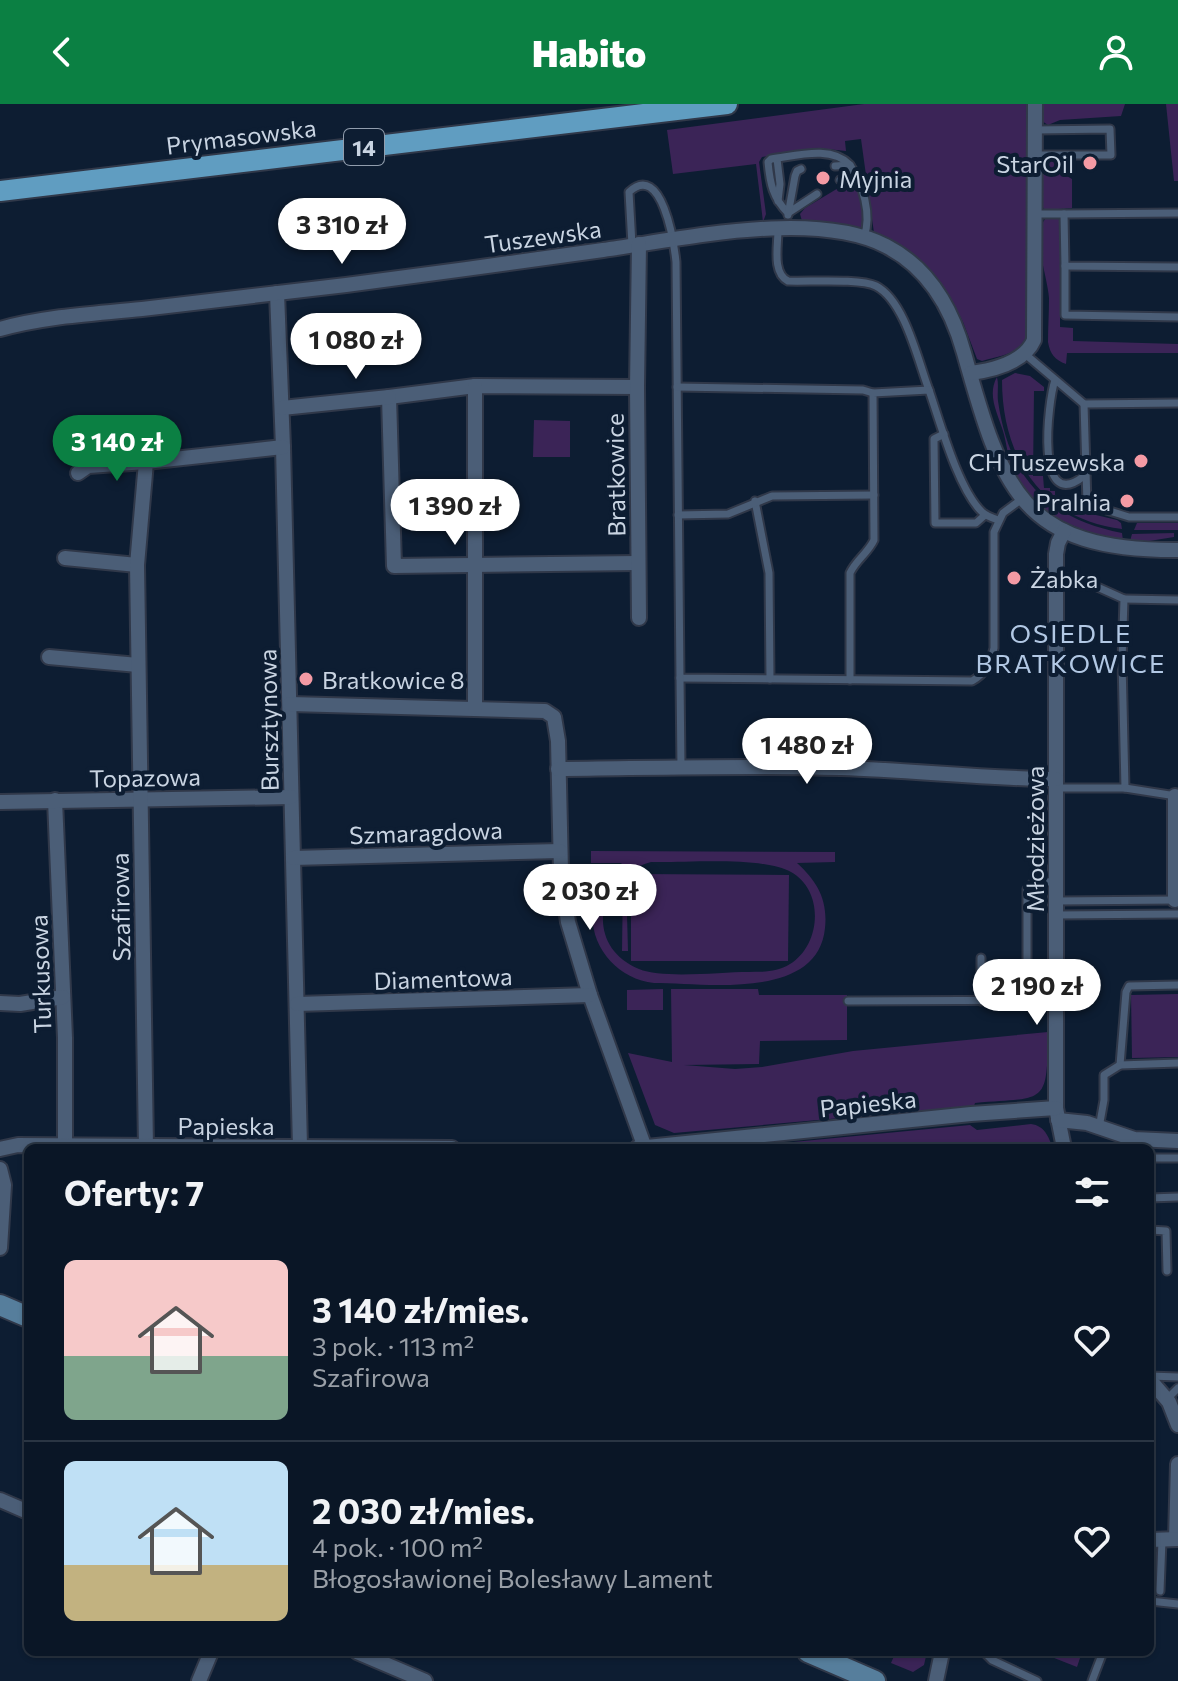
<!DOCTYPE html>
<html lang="pl">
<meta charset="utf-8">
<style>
:root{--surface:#0a1626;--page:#182332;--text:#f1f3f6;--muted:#999fa7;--line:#2a3543;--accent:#0b8043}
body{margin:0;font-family:Commissioner,sans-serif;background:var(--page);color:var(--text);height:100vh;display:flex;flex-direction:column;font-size:30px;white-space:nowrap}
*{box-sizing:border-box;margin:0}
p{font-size:26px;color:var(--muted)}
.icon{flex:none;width:44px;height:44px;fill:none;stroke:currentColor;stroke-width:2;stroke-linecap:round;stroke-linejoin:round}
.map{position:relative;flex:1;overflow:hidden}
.details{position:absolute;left:24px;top:1040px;width:1130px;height:512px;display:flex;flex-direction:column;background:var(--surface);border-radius:12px;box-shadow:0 2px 6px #0004,0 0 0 2px var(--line)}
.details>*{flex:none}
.price{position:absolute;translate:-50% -68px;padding:0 18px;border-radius:28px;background:#fff;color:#222;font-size:26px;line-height:52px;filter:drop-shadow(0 2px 4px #0008)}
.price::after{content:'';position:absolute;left:50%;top:48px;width:24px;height:18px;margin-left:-12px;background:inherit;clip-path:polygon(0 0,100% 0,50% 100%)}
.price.selected{background:var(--accent);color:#fff}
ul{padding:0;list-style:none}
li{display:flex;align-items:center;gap:24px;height:200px;padding:0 40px}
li+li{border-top:2px solid var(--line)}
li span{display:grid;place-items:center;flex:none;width:224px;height:160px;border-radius:12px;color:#555}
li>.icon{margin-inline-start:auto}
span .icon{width:96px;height:96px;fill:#fffc;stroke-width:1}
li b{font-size:34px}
h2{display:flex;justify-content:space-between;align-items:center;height:96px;padding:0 40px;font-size:34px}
header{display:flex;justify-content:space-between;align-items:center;height:104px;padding:0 40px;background:var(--accent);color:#fff;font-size:36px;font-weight:800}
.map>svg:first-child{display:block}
</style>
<header><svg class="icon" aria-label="back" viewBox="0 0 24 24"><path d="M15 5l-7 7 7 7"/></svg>Habito<svg class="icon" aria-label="person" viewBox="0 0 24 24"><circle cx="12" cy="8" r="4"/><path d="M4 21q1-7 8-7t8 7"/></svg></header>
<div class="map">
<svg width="1178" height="1577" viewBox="0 0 1178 1577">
<rect width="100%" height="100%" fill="#0d1d32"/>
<!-- green -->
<g fill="#3b2457" fill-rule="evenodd">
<path d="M864 0H1030L1028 227C1022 250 1003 251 982 257L977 255 963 218 950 193 934 170 899 141 874 129 861 35 845 37 846 47 817 44 762 53 759 58 766 110 763 118 756 60 673 70 667 26Z"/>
<polygon points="1043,0 1125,0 1121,12 1060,16 1048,21 1042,17"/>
<polygon points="1166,0 1178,0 1178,77 1174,77"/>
<path d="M1049 54C1060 58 1060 69 1072 75V104L1045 106 1042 102V64Z"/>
<polygon points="855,76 859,82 864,119 862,125 802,117 800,110 805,104 850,77"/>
<path d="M1046 114 1060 115V223L1073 224V237L1178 240V249H1067L1066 260C1055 256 1050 250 1048 238 1048 224 1049 209 1049 194 1048 174 1031 131 1046 114Z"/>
<path d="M1015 269 1030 272 1044 283V287H1034L1033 372H1043L1044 384H1050V387H1055V391L1066 395V399H1072V403H1077L1078 392 1079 407 1117 416 1121 419 1122 425C1041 415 1002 353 1002 276Z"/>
<path d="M997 273C999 281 997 289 998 297 1009 374 1047 414 1122 429L1123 437C1082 428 1032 411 1014 370 1008 357 1007 340 1003 327 997 308 987 291 997 273Z"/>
<polygon points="534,316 570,317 570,353 533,353"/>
<polygon points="1137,419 1178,419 1178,426 1134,426"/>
<polygon points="1174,429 1174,433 1137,439 1130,437 1132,430"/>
<path d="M591 747 835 748V758L797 759C817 777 828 796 825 824 818 897 705 879 654 879 611 875 579 829 598 787 603 776 613 767 622 759H591ZM651 758C686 759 762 752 791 768 825 787 821 841 790 860 777 868 763 868 748 868 721 868 662 875 639 865 584 843 595 772 651 758Z"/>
<polygon points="631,770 789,771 788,857 631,857"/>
<polygon points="623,774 626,774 628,847 622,847"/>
<polygon points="663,885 663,906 627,906 627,886"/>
<path d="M671 885H758L759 891H847V936L760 937 759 960 684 961 735 965 762 963 853 947 1048 928C1047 1002 1047 993 975 999L974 1002 674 1029 655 1021 628 949 672 958Z"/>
<polygon points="1178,890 1178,953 1132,954 1131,891"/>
<path d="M1031 1020C1045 1022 1048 1032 1053 1044H720L759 1038 761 1041 970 1021 977 1026Z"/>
<polygon points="892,1548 927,1548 924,1561 913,1568 891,1559 895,1550"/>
<polygon points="1039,1548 1082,1548 1077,1563"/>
</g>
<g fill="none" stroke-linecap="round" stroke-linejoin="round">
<!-- lane casing -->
<g stroke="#303849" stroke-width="11">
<g id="lane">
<polyline points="1035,26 1110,25 1111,51 1035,51"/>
<polyline points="777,55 780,80 778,97"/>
<path d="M835 62 850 61C863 80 872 111 864 133"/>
<polyline points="840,76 857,70"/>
<path d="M817 90 788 109C773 94 770 80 768 58L771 55C796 52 831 41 850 61"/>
<polyline points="1178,109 1064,110 1065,162 1178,163"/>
<polyline points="1035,110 1064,110"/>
<polyline points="788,111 795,72 797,67 801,65"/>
<path d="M778 126C778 142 772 169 788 177 807 178 860 174 876 182 905 197 918 257 929 286"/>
<path d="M632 141 629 88C662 57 674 139 676 158L680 574 972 577C986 569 990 560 994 544V428L1003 409 1022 395"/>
<polyline points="1065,162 1065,211 1178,213"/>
<polyline points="1025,250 1084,300 1178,299"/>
<path d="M1055 276C1048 297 1034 412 1084 372"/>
<polyline points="677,283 863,286 873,289"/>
<polyline points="1084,300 1087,400 1129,413 1178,413"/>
<polyline points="944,330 934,335 935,419 976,419 985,411"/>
<polyline points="755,397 769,469 770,575"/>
<polyline points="678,411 728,410 772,392 874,391"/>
<polyline points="1056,472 1084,477 1124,495 1122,557 1125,684 1057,684"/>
<polyline points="1124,495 1178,496"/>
<polyline points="680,574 681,663"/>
<path d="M850 576V469C856 456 868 449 874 436L873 289 929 286C940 318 958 385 982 408 986 412 992 414 998 416"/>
<polyline points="1125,684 1176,692"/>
<polyline points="1056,797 1176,796"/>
<polyline points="1056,811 1178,810"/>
<polyline points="981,854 981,897"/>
<polyline points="1027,896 1027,785 1032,780 1055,777"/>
<polyline points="848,897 1055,896"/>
<polyline points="1120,961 1126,888 1129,882 1178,881"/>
<polyline points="1099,1024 1104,996 1104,971 1120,961 1178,959"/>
<polyline points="1150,1054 1178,1054"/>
<polyline points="1150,1094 1178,1093"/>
<polyline points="1150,1126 1166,1127 1167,1167"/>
<polyline points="1150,1272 1178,1273"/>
<polyline points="1167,1295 1178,1284"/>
<polyline points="1160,1487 1162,1436"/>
<polyline points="1150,1497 1178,1500"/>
<polyline points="984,1548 992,1556 1037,1577"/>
<polyline points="1092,1577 1103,1548"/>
</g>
</g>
<!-- street casing -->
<g stroke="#303849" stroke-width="18">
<g id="street">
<polyline points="277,189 283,343 300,1043"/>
<path d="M0 225C46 212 95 210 142 205 210 197 278 189 346 181 432 170 517 158 603 146 682 135 814 105 886 142 929 164 952 205 964 249 1002 385 1021 447 1178 446"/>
<path d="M971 269C993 266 1024 259 1034 236L1035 0"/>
<polyline points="637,283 475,282 389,293 394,462 638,459"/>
<polyline points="282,304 389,293"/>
<polyline points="78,369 88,362 146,358"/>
<polyline points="1064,427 1058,439 1056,450 1056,1004 1064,1044"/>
<polyline points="65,454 137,461"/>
<polyline points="639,514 637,283 639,140"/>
<polyline points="49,553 138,561"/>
<polyline points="290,600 545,607 554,613 558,637 561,767 568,818 590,891 645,1044"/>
<polyline points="475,604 475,282"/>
<path d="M558 665C653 664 747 661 841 664 913 666 984 675 1056 675"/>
<polyline points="55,696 65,934 65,1042"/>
<polyline points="0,698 291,693"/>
<polyline points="293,754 560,747"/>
<polyline points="1175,796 1175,692"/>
<polyline points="0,899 20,900 63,893"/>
<polyline points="297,900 590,891"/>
<polyline points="1058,1016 1087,1019 1134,1035 1178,1037"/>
<polyline points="146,1044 137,461 146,358 283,343"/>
<polyline points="637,1044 971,1010 1056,1004"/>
<polyline points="0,1045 18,1041 452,1044"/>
<polyline points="0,1065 4,1081 0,1144"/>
<polyline points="1150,1276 1169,1298 1178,1321"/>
<polyline points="0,1396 28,1408"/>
<polyline points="1176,1435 1178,1360"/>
<polyline points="1150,1436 1178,1435"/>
<polyline points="357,1548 425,1577"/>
<polyline points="199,1577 211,1548"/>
<polyline points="936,1577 942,1548"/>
</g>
</g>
<!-- secondary casing -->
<g stroke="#303849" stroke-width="24">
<g id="secondary">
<polyline points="0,1201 28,1213"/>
<polyline points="808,1548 875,1577"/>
</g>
</g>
<!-- primary casing -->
<g stroke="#303849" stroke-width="24">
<polyline id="primary" points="0,87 727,0"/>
</g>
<!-- lane -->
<use href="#lane" stroke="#4b5e77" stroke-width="7"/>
<!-- street -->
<use href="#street" stroke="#4b5e77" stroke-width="14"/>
<!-- secondary -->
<use href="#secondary" stroke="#567e9c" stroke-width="20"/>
<!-- primary -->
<use href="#primary" stroke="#609dc1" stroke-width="20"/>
</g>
<!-- markers -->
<g fill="#f49aa4" stroke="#0d1d32" stroke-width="3">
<circle cx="1090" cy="59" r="8"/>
<circle cx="823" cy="74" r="8"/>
<circle cx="1141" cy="357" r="8"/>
<circle cx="1127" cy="397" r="8"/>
<circle cx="1014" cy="474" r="8"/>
<circle cx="306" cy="575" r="8"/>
</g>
<g text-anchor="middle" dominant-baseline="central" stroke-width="8" stroke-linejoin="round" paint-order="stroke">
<!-- shield labels -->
<rect fill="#0d1d32" stroke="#919dad" stroke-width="2" x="344" y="25" width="40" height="36" rx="6"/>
<g font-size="22" font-weight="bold" fill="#c9d4e2">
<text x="364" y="43">14</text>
</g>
<!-- street labels -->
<g font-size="24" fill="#c9d4e2" stroke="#0d1d32">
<text transform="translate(241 32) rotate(-7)">Prymasowska</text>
<text transform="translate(543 132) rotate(-8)">Tuszewska</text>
<text transform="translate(615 371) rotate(-91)">Bratkowice</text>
<text transform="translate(268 616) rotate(-91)">Bursztynowa</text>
<text transform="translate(145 673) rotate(-1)">Topazowa</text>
<text transform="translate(426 728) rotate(-2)">Szmaragdowa</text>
<text transform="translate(1034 735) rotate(-90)">Młodzieżowa</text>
<text transform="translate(120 803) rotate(-91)">Szafirowa</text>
<text transform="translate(40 870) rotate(-92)">Turkusowa</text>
<text transform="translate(443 874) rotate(-2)">Diamentowa</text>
<text transform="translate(868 999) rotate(-6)">Papieska</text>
<text x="226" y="1021">Papieska</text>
</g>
<!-- poi labels -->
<g font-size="24" fill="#c9d4e2" stroke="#0d1d32" text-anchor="end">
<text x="1074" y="59">StarOil</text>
<text x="839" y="74" text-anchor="start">Myjnia</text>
<text x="1125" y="357">CH Tuszewska</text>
<text x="1111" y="397">Pralnia</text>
<text x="1030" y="474" text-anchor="start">Żabka</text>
<text x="322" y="575" text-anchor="start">Bratkowice 8</text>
</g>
<!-- neighbourhood labels -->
<g font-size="26" letter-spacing="2" fill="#b2c8e4" stroke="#0d1d32">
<text x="1071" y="528">OSIEDLE<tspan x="1071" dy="30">BRATKOWICE</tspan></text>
</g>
</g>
</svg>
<b class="price" style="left:342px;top:162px">3 310 zł</b>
<b class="price" style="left:356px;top:277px">1 080 zł</b>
<b class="price selected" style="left:117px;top:379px">3 140 zł</b>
<b class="price" style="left:455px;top:443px">1 390 zł</b>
<b class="price" style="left:807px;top:682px">1 480 zł</b>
<b class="price" style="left:590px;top:828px">2 030 zł</b>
<b class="price" style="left:1037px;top:923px">2 190 zł</b>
<section class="details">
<h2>Oferty: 7<svg class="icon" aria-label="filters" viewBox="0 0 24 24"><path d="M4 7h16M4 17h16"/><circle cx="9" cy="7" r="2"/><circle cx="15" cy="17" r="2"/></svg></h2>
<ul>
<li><span style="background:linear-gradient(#f6c9c9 60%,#7fa58c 0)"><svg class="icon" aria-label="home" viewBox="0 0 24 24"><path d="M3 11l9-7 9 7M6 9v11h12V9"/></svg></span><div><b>3 140 zł/mies.</b><p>3 pok. · 113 m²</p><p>Szafirowa</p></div><svg class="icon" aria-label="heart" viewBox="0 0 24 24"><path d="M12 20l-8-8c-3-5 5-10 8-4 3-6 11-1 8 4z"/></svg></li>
<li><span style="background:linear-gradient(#bfe0f5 65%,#c2b280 0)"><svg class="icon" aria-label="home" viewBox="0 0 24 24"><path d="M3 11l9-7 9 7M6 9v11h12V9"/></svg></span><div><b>2 030 zł/mies.</b><p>4 pok. · 100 m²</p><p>Błogosławionej Bolesławy Lament</p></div><svg class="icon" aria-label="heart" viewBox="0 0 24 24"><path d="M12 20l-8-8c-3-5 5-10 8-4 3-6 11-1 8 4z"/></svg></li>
</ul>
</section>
</div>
